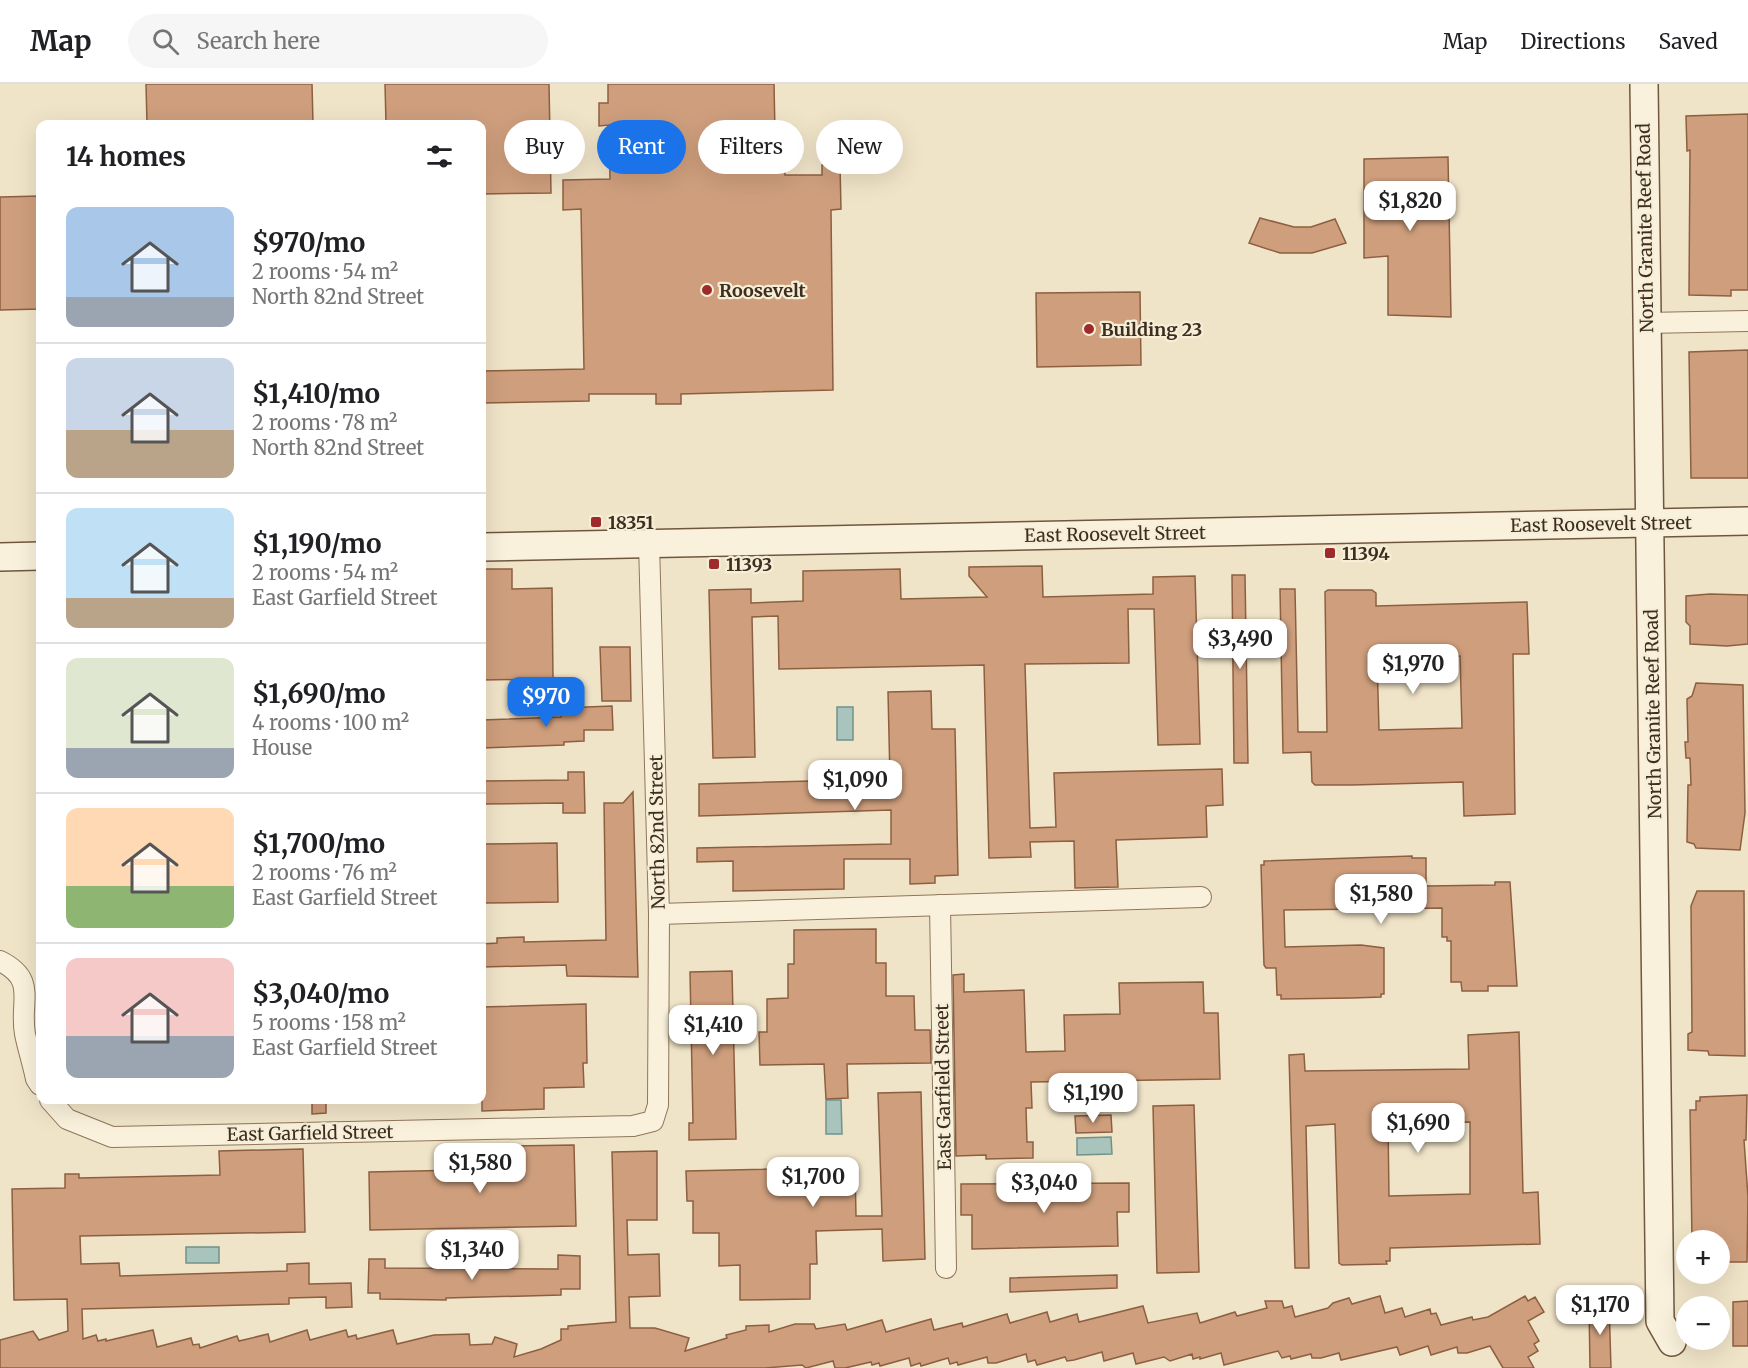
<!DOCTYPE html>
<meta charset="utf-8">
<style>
:root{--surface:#fff;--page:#f6f6f6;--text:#202124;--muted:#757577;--line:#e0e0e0;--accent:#1a73e8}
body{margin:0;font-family:Merriweather,serif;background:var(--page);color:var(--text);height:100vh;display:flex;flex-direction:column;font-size:22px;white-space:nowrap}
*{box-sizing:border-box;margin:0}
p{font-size:20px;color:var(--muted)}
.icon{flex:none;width:33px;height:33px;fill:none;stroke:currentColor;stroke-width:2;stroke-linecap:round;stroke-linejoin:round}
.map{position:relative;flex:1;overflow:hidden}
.drawer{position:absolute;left:36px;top:36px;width:450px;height:984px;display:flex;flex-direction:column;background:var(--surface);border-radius:12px;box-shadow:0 6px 24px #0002}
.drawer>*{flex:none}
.guide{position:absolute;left:504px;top:36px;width:570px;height:54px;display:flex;gap:12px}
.fabs{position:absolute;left:1676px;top:1146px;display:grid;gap:12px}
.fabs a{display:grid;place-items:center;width:54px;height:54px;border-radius:50%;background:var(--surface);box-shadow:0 6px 24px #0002;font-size:30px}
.price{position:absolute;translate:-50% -51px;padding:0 14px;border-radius:12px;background:#fff;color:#222;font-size:20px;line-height:39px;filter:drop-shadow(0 2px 3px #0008)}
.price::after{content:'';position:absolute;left:50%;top:36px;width:18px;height:14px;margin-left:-9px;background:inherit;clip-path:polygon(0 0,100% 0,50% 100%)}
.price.selected{background:var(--accent);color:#fff}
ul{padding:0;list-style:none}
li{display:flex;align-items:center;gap:18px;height:150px;padding:0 30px}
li+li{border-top:2px solid var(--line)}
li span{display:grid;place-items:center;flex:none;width:168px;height:120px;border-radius:12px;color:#555}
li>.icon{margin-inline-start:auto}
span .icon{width:72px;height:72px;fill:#fffc;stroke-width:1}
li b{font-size:26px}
h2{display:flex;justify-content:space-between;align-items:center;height:72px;padding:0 30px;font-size:26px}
.chip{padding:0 21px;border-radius:27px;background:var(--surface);box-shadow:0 6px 24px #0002;font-size:21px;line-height:54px}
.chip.selected{background:var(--accent);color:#fff}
header{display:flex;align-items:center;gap:36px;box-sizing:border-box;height:84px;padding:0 30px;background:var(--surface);border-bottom:2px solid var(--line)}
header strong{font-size:28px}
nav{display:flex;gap:33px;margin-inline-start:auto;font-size:21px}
.search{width:420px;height:54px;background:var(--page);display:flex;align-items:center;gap:15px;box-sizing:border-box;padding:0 21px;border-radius:33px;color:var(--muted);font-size:22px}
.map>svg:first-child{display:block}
</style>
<header>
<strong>Map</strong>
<div class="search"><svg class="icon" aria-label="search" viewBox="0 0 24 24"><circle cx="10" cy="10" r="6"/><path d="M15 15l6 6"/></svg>Search here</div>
<nav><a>Map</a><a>Directions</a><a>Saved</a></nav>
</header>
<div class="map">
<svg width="1748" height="1284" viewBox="0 0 1748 1284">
<rect width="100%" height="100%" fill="#f0e4c8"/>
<!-- water -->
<g fill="#a9c4bc" stroke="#6f938a" stroke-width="1.5">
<rect x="837" y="623" width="16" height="33"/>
<polygon points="826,1016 841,1016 842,1050 826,1050"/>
<polygon points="1111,1053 1112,1070 1077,1071 1077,1054"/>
<rect x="458" y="1157" width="33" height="15"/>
<rect x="186" y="1163" width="33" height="16"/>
</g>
<!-- building -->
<g fill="#cf9f7d" stroke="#8d5f41" stroke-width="1.5" fill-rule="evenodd">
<polygon points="146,0 312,0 313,40 147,40"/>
<polygon points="385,0 549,0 551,109 482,110 482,40 386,40"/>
<polygon points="608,0 774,0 775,49 784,49 785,91 822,91 822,81 840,81 841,125 831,126 833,306 681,310 681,320 656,320 656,310 589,310 589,317 482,319 482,287 584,285 581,125 563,126 563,96 610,95 609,41 599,42 599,19 608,19"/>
<polygon points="1748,30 1748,206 1731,206 1731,212 1689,211 1690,66 1687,67 1686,32"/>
<polygon points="1448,73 1451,233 1388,231 1388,172 1364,174 1364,75"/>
<polygon points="40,112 40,225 0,226 0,113"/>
<polygon points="1260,134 1294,143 1311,143 1335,135 1346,159 1312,169 1280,169 1249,159"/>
<polygon points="1140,208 1141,281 1037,283 1036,209"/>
<polygon points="1748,266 1748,394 1691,394 1689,268"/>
<polygon points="1042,482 1043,513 1153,510 1153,493 1195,492 1200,660 1158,661 1154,525 1128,525 1129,579 1025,580 1030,744 1056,743 1054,689 1222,685 1223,721 1206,722 1207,753 1116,756 1118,803 1075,804 1074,757 1030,758 1031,773 989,774 984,581 779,585 778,532 752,533 755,673 713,674 709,506 751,505 751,519 803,517 803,487 900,485 901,515 987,513 969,492 969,483"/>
<polygon points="482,485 512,485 512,505 552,504 553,595 482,596"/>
<polygon points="1232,491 1245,491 1248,679 1234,679"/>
<path d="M1280 505H1295L1298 648H1327L1325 508 1328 506H1372L1376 509V522L1527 518 1529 570H1513L1515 730 1464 732 1463 698 1352 701H1315L1312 698 1311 668 1283 669ZM1460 572 1462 644 1379 646 1377 573Z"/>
<polygon points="1710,510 1748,511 1748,560 1727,562 1690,560 1690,542 1686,538 1686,512"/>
<polygon points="600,563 630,563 631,617 602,617"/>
<polygon points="1696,599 1743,601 1745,729 1740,766 1696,764 1694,760 1687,758 1688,701 1691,701 1690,674 1686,674 1685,658 1688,658 1687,615 1692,612"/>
<polygon points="931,607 932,645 955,645 958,791 935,792 935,799 910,800 910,775 844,775 844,805 733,807 733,777 697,778 697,764 891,760 891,726 699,732 699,700 890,695 888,608"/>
<polygon points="612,622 613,646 584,646 584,657 564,658 564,661 482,664 482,636 561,633 561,624"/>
<polygon points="568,688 584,688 585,729 563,729 563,719 482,720 482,697 568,696"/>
<polygon points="633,708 638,893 567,892 566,881 482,883 482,860 497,859 497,854 524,853 524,858 606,856 604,719 623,719"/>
<polygon points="557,759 558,818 482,819 482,760"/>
<polygon points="1412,772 1412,774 1426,774 1426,802 1495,801 1495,798 1510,798 1517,902 1488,902 1488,907 1462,907 1461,898 1451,898 1451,857 1447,857 1447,853 1442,853 1442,824 1284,826 1285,863 1361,861 1384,864 1384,910 1381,910 1381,913 1352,914 1281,915 1281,911 1277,911 1276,884 1266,884 1264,881 1261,781 1264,781 1264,777"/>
<polygon points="1697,807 1744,807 1745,972 1709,971 1708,967 1688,966 1688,950 1692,948 1691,822"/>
<polygon points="876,845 876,879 886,879 886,912 914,912 915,946 930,946 931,979 847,980 848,1014 826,1015 824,980 760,981 759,948 767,948 767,915 788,914 788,880 794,880 794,846"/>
<polygon points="732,887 736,1055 689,1056 689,1039 693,1039 690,888"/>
<polygon points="964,890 964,908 1024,906 1026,968 1065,967 1064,931 1120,930 1119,899 1203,898 1204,929 1218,929 1220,995 1031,998 1032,1024 1026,1024 1027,1058 1033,1058 1033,1074 986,1075 986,1071 956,1072 953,891"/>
<polygon points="586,920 587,979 583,979 584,1003 544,1004 544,1025 482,1027 482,923"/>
<path d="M1519 948 1523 1109 1538 1108 1540 1160 1390 1164V1177H1386L1387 1180 1342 1181 1339 1179 1335 1040 1306 1042 1309 1184H1295L1289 971 1304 970 1305 987 1469 985 1468 951ZM1470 1038V1110L1389 1112 1388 1039Z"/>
<polygon points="921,1008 925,1175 883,1177 882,1145 816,1147 817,1180 810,1180 810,1215 740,1216 740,1181 719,1182 719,1149 693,1149 693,1117 687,1117 686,1087 855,1083 856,1132 882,1132 878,1009"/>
<polygon points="1747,1011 1746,1056 1744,1056 1748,1113 1747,1178 1728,1178 1728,1169 1719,1170 1719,1156 1692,1156 1690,1026 1696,1026 1696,1017 1700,1017 1700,1013"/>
<polygon points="312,1016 326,1016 326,1029 312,1030"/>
<polygon points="1194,1021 1199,1188 1157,1189 1153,1022"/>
<polygon points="1111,1031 1112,1048 1076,1049 1075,1032"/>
<polygon points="574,1061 576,1142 370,1146 369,1088 512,1085 512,1062"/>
<polygon points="303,1065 305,1148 80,1152 81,1180 119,1179 120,1192 287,1187 287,1180 309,1179 309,1200 351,1199 352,1223 326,1224 326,1213 289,1214 289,1220 82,1225 83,1255 96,1251 98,1257 106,1255 106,1257 153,1246 157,1263 191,1254 193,1261 199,1260 200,1264 237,1252 239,1257 268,1250 270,1258 307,1246 310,1256 346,1246 348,1253 356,1251 357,1255 393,1246 397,1260 434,1251 469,1250 470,1261 492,1260 495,1253 517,1260 514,1273 541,1265 561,1256 561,1245 568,1245 568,1242 616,1238 612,1068 657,1067 657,1136 627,1136 628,1171 659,1170 660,1212 629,1213 630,1244 655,1244 689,1254 685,1267 727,1254 726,1251 746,1246 746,1242 769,1241 769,1248 795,1240 814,1240 816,1245 845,1240 847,1246 882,1236 886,1248 931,1235 934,1246 962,1239 963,1243 1007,1230 1010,1239 1047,1228 1050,1238 1077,1230 1079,1238 1143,1222 1148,1239 1197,1229 1200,1239 1235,1228 1237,1232 1267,1224 1265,1217 1282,1217 1284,1224 1292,1222 1295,1233 1328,1224 1333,1219 1349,1214 1352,1220 1380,1212 1385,1229 1402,1224 1405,1233 1430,1225 1431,1230 1436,1229 1441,1241 1472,1233 1473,1236 1488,1233 1525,1212 1528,1217 1535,1213 1544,1228 1528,1237 1539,1257 1534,1260 1538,1267 1528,1273 1534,1284 1503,1284 1490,1262 1467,1269 1458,1269 1457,1263 1431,1271 1428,1262 1400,1271 1397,1263 1341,1276 1339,1269 1321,1274 1312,1274 1311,1270 1291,1275 1290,1272 1282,1274 1278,1267 1224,1281 1221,1269 1200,1275 1200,1273 1193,1275 1192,1270 1170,1277 1164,1273 1136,1280 1133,1269 1104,1277 1102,1268 1074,1276 1067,1277 1065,1273 1037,1281 1035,1276 1028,1278 1026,1270 996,1279 988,1279 987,1273 958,1281 957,1278 950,1280 948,1274 921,1282 920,1279 911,1282 909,1274 880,1282 879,1279 872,1281 871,1278 845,1284 835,1284 833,1277 806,1284 802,1281 765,1284 0,1284 0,1256 33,1247 39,1256 68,1247 67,1215 14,1216 12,1105 65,1104 65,1090 79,1090 79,1094 220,1091 219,1067"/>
<polygon points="1129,1099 1129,1128 1117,1128 1118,1162 972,1165 972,1131 961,1131 961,1100"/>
<polygon points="558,1171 580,1172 580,1205 561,1205 561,1211 446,1214 446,1216 380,1215 380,1209 368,1209 369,1175 385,1175 385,1184 558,1185"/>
<polygon points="1117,1191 1117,1204 1010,1208 1010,1194"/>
<polygon points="1748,1217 1748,1262 1733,1262 1733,1218"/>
<polygon points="1589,1220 1609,1220 1611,1284 1590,1284"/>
</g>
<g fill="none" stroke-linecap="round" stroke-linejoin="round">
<!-- street casing -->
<g stroke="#8d765c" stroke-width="22">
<g id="street">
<polyline points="1646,239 1748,237"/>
<polyline points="940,821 946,1184"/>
<polyline points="659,830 1201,813"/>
<path d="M0 877C38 896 19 917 25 950 28 965 33 980 36 995L40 1001"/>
<polyline points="50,1016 67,1035 112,1053 633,1042 653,1037 658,1021 659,830 649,459"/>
</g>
</g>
<!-- secondary casing -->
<g stroke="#6f573f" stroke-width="30">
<g id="secondary">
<polyline points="1644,0 1660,1237 1672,1258"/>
<polyline points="482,463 1748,437"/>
<polyline points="0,473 40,472"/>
</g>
</g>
<!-- street -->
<use href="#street" stroke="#faf1dc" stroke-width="20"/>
<!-- secondary -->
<use href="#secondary" stroke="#faf1dc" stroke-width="27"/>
</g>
<!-- markers -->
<g fill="#9e2a2b" stroke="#f7eed8" stroke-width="2">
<circle cx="707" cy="206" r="6"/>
<circle cx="1089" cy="245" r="6"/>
<rect x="590" y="432" width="12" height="12" rx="3"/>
<rect x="1324" y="463" width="12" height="12" rx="3"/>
<rect x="708" y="474" width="12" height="12" rx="3"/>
</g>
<g text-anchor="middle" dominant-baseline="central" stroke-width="4.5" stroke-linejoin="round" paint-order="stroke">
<!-- street labels -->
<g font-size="18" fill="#3d2e20" stroke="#f7eed8">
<text transform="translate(1645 144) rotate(-91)">North Granite Reef Road</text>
<text transform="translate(1601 440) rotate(-1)">East Roosevelt Street</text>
<text transform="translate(1115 450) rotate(-1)">East Roosevelt Street</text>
<text transform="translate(1653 630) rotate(-91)">North Granite Reef Road</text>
<text transform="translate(657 748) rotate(-91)">North 82nd Street</text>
<text transform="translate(943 1003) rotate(-91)">East Garfield Street</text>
<text transform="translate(310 1049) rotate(-1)">East Garfield Street</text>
</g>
<!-- poi labels -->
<g font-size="18" font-weight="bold" fill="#3d2e20" stroke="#f7eed8" text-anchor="start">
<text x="719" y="206">Roosevelt</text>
<text x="1101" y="245">Building 23</text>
<text x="608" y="438">18351</text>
<text x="1342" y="469">11394</text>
<text x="726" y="480">11393</text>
</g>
</g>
</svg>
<div class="fabs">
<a>+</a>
<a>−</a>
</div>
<b class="price" style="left:1410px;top:148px">$1,820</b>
<b class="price" style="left:1240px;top:586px">$3,490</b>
<b class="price" style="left:1413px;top:611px">$1,970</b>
<b class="price selected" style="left:546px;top:644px">$970</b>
<b class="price" style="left:855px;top:727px">$1,090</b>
<b class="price" style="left:1381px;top:841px">$1,580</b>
<b class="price" style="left:713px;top:972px">$1,410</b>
<b class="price" style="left:1093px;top:1040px">$1,190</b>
<b class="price" style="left:1418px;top:1070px">$1,690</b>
<b class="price" style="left:480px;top:1110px">$1,580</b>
<b class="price" style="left:813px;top:1124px">$1,700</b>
<b class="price" style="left:1044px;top:1130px">$3,040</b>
<b class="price" style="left:472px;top:1197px">$1,340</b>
<b class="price" style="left:1600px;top:1252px">$1,170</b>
<div class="guide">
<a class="chip">Buy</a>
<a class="chip selected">Rent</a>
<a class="chip">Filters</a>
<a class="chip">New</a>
</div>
<section class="drawer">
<h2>14 homes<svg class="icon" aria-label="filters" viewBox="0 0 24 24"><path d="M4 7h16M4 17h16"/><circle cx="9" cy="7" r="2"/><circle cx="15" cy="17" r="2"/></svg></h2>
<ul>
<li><span style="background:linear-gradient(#a9c7e8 75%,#9aa5b1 0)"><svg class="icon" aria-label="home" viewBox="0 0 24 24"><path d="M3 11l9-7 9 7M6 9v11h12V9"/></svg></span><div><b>$970/mo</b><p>2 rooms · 54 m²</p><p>North 82nd Street</p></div></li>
<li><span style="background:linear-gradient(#c9d6e8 60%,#b9a48a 0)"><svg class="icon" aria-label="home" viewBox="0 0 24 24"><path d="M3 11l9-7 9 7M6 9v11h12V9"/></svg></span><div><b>$1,410/mo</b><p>2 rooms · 78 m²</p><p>North 82nd Street</p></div></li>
<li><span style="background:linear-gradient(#bfe0f5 75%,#b9a48a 0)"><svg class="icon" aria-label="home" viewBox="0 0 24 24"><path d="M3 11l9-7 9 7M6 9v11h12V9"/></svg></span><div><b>$1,190/mo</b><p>2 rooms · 54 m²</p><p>East Garfield Street</p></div></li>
<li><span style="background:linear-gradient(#dfe7d0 75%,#9aa5b1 0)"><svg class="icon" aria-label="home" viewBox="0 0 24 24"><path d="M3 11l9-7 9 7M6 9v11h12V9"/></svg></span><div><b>$1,690/mo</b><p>4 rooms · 100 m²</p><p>House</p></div></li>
<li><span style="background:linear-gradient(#ffd9b3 65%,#8fb573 0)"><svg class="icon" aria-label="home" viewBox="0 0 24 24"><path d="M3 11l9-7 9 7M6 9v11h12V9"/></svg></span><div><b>$1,700/mo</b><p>2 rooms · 76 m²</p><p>East Garfield Street</p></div></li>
<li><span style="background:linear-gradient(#f6c9c9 65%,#9aa5b1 0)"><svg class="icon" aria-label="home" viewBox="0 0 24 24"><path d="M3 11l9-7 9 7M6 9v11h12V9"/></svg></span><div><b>$3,040/mo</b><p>5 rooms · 158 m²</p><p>East Garfield Street</p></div></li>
</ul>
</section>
</div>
